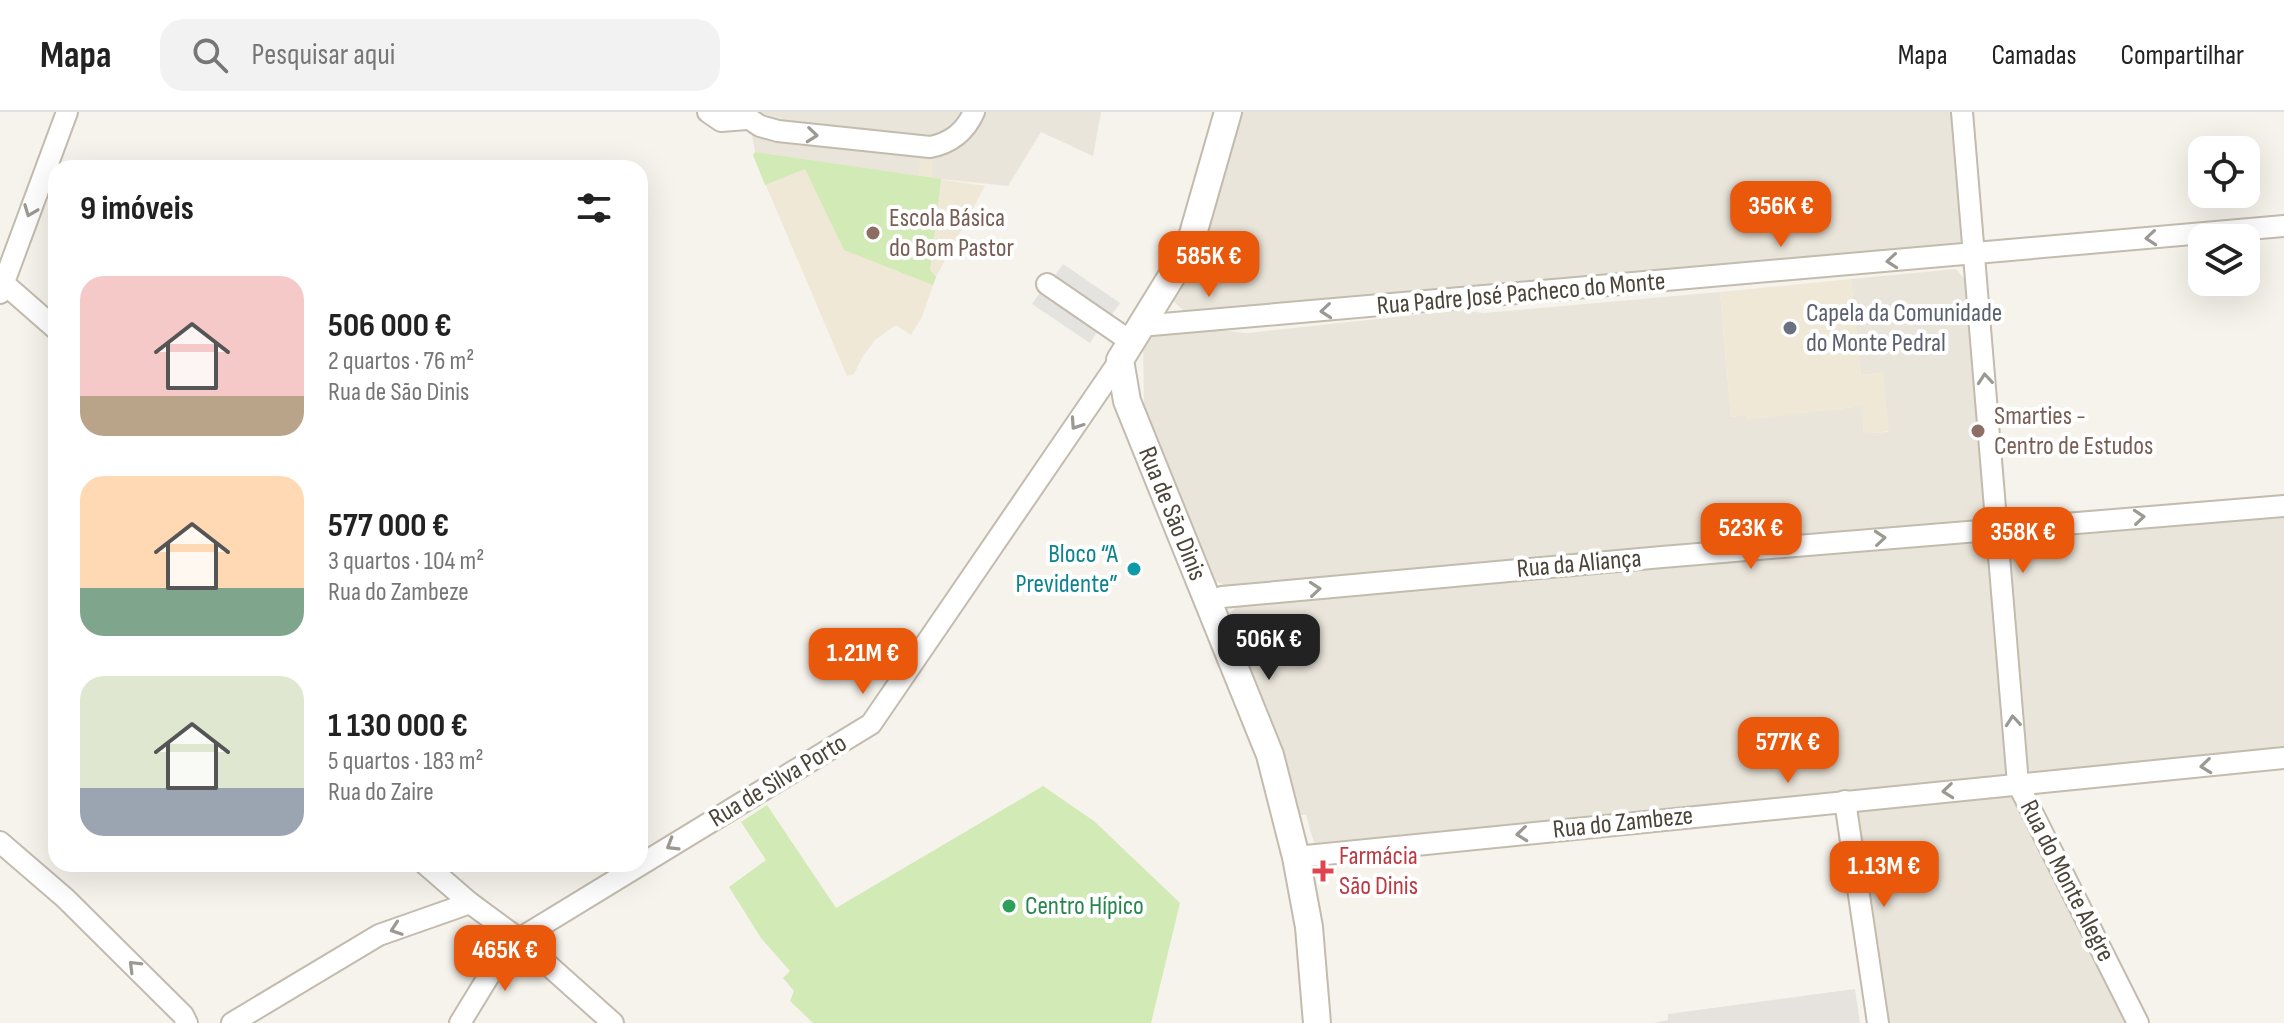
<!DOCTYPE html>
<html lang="pt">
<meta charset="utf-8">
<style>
:root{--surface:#fff;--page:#f2f2f2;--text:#222;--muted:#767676;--line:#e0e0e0;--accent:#ea580c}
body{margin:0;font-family:"Sofia Sans Condensed",sans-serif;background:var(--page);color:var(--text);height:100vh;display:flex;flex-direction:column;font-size:30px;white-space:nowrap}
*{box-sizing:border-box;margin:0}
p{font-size:26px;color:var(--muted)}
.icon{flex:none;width:44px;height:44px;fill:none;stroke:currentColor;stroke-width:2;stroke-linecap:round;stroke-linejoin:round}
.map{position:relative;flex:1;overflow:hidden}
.panel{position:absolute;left:48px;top:48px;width:600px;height:712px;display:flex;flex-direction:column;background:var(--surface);border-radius:24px;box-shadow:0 8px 32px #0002}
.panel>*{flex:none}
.buttons{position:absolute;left:2188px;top:24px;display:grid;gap:16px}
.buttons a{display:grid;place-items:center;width:72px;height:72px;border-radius:16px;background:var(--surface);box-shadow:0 8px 32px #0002;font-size:40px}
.price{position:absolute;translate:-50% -68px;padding:0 18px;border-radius:16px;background:var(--accent);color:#fff;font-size:26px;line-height:52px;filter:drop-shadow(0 2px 4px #0008)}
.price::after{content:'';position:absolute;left:50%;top:48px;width:24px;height:18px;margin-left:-12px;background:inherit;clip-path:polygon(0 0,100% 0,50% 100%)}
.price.on{background:#222;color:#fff}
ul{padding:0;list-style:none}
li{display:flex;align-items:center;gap:24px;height:200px;padding:0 32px}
li span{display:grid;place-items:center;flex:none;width:224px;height:160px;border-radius:24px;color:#555}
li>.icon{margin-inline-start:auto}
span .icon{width:96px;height:96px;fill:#fffc;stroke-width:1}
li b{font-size:34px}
h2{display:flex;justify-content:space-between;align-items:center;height:96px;padding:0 32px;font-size:34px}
header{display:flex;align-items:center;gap:48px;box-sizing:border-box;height:112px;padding:0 40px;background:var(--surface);border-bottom:2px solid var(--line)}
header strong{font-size:38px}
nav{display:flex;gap:44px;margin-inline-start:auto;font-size:28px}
.search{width:560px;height:72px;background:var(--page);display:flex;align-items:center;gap:20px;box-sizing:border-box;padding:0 28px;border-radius:24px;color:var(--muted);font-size:30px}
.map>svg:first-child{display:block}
</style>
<header>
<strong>Mapa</strong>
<div class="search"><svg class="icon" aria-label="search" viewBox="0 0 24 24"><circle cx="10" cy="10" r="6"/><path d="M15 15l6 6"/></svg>Pesquisar aqui</div>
<nav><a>Mapa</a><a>Camadas</a><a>Compartilhar</a></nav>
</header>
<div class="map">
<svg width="2284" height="911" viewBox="0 0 2284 911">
<rect width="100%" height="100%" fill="#f6f3ec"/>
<!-- residential -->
<g fill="#eae5da">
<polygon points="748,0 1101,0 1093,44 1041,20 1008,74 931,66 932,50 919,64 755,40"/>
<polygon points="1241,0 1955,0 1966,134 1185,200 1171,187 1197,143"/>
<polygon points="1956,157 1966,169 1988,408 1230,476 1211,467 1144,296 1143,223 1211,217 1247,221 1461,198 1484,201 1720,180 1731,305 1747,303 1748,307 1862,294 1864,321 1888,320 1883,261 1861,263 1851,167"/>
<polygon points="2284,404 2284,638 2036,663 2028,658 2007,426"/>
<polygon points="1981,428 1988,436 2008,660 2002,665 1314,731 1306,703 1296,703 1276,623 1229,502 1236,495"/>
<polygon points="2015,676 2131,911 1887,911 1851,692"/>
</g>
<!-- industrial -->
<polygon fill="#e6e2dd" points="1855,877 1860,911 1653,911 1668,908 1668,902"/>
<!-- education -->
<g fill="#efe8d6">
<polygon points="755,40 918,64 920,48 932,49 932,66 985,74 936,165 922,205 911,223 896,213 875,228 863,244 854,262 847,264 753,43"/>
<polygon points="1851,167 1861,263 1883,261 1889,319 1864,322 1862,294 1748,308 1747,303 1731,305 1720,180"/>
</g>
<!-- green -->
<g fill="#d2eab5">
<polygon points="755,40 941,67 930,158 936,165 933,173 844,138 805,57 765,73 753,43"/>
<polygon points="1043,674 1094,709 1180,791 1151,911 813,911 790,889 794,879 783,866 790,859 761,826 729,775 766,748 741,710 767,693 836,796"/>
</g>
<!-- parking -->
<g fill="#e5e3e0">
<polygon points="1063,152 1120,191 1110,205 1054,165"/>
<polygon points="1041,179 1098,218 1090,231 1032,192"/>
</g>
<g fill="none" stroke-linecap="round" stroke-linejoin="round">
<!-- minor casing -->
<g stroke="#c2bbae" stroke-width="24">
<g id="minor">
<polyline points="708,0 721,9 747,7"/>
<path d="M739 0 760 14 778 19 930 35C951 31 965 20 974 0"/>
<polyline points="1962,0 2018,672 2138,911"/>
<polyline points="0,168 56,217"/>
<polyline points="1047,172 1130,229"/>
<polyline points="0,181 67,0"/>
<polyline points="1140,214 2284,114"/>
<polyline points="1210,490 1222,485 1662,445 2284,394"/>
<polyline points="1845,689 1878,911"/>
<polyline points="0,730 65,786 183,903 187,911"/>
<polyline points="1296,745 2284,646"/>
<polyline points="425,752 470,791 519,827 613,911"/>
<polyline points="232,911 379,823 470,791"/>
<polyline points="460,911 501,844 519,827 871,612 1120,248"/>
</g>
</g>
<!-- tertiary casing -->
<g stroke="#c2bbae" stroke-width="30">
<g id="tertiary">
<path id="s1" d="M1228 0 1189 136 1120 248 1127 289 1270 643 1296 745 1309 815 1317 911"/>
</g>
</g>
<!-- minor -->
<use href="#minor" stroke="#fff" stroke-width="20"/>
<!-- tertiary -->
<use href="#tertiary" stroke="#fff" stroke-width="26"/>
</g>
<!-- one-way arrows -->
<defs><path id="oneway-chevron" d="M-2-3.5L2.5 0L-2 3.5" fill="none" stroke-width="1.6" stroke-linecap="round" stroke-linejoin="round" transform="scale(2)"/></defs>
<g stroke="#9c9892">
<use href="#oneway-chevron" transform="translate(812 23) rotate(6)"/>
<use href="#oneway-chevron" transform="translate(30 99) rotate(111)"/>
<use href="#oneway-chevron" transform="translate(2151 126) rotate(175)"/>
<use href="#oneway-chevron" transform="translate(1892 149) rotate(175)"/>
<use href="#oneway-chevron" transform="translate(1326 199) rotate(175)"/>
<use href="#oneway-chevron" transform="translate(1985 267) rotate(-95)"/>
<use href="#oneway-chevron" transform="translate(1076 312) rotate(124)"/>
<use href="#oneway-chevron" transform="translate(2139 405) rotate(-5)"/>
<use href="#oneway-chevron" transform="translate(1880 426) rotate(-5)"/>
<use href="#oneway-chevron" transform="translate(1315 477) rotate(-5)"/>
<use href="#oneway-chevron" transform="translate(2013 609) rotate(-95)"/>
<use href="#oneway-chevron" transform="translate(2206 654) rotate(174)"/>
<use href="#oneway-chevron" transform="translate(1948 679) rotate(174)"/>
<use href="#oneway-chevron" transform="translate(1522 722) rotate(174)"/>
<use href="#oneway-chevron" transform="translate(672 733) rotate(149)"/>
<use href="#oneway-chevron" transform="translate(396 817) rotate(161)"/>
<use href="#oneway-chevron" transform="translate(134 854) rotate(-135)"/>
</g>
<!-- markers -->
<g fill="#8d6e63" stroke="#fff" stroke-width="3">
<circle cx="873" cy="121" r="8"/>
<circle cx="1978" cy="319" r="8"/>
</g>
<circle fill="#6b7280" stroke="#fff" stroke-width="3" cx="1790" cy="216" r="8"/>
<circle fill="#0f9aa8" stroke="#fff" stroke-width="3" cx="1134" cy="457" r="8"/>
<path fill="#e0444e" stroke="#fff" stroke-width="3" d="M1319 747h8v8h8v8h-8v8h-8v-8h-8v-8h8z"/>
<circle fill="#2e9e5b" stroke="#fff" stroke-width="3" cx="1009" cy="794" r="8"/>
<g text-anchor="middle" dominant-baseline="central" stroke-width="8" stroke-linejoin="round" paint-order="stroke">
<!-- education labels -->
<g font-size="26" fill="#785e54" stroke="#fff" text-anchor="start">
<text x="889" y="106">Escola Básica<tspan x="889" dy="30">do Bom Pastor</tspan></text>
<text x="1994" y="304">Smarties -<tspan x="1994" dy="30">Centro de Estudos</tspan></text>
</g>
<!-- street labels -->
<g font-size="26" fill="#4b4439" stroke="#fff">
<text transform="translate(1521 182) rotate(-5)">Rua Padre José Pacheco do Monte</text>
<text stroke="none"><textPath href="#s1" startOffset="436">Rua de São Dinis</textPath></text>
<text transform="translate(1579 452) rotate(-5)">Rua da Aliança</text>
<text transform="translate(778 669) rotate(-31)">Rua de Silva Porto</text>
<text transform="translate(1623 711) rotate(-6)">Rua do Zambeze</text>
<text transform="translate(2067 769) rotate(63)">Rua do Monte Alegre</text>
</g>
<!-- worship labels -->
<g font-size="26" fill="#5b616d" stroke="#fff" text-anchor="start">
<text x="1806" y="201">Capela da Comunidade<tspan x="1806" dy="30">do Monte Pedral</tspan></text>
</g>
<!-- culture labels -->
<g font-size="26" fill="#0d838f" stroke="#fff" text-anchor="end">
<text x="1118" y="442">Bloco “A<tspan x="1118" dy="30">Previdente”</tspan></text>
</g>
<!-- health labels -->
<g font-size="26" fill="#be3a42" stroke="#fff" text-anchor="start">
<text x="1339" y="744">Farmácia<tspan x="1339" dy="30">São Dinis</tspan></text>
</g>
<!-- leisure labels -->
<g font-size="26" fill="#27864d" stroke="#fff" text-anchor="start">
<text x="1025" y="794">Centro Hípico</text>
</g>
</g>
</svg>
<div class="buttons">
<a><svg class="icon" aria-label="locate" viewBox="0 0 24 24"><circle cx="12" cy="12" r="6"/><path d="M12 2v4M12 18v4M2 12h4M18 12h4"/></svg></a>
<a><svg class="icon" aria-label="layers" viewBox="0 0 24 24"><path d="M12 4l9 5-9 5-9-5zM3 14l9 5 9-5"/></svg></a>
</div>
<b class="price" style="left:1781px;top:137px">356K €</b>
<b class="price" style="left:1209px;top:187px">585K €</b>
<b class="price" style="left:1751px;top:459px">523K €</b>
<b class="price" style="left:2023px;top:463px">358K €</b>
<b class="price on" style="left:1269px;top:570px">506K €</b>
<b class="price" style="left:863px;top:584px">1.21M €</b>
<b class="price" style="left:1788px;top:673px">577K €</b>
<b class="price" style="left:1884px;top:797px">1.13M €</b>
<b class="price" style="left:505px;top:881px">465K €</b>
<section class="panel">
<h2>9 imóveis<svg class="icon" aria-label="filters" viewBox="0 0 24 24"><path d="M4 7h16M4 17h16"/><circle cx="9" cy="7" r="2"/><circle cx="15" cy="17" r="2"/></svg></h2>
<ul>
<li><span style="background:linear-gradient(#f6c9c9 75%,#b9a48a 0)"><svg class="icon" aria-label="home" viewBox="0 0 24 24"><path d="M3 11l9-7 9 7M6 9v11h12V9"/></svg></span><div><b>506 000 €</b><p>2 quartos · 76 m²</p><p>Rua de São Dinis</p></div></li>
<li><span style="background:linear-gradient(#ffd9b3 70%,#7fa58c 0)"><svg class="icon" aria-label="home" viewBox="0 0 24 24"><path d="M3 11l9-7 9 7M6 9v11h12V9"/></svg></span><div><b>577 000 €</b><p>3 quartos · 104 m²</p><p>Rua do Zambeze</p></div></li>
<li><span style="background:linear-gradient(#dfe7d0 70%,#9aa5b1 0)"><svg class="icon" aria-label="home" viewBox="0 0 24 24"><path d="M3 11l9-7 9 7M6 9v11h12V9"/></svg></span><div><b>1 130 000 €</b><p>5 quartos · 183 m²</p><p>Rua do Zaire</p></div></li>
</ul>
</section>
</div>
